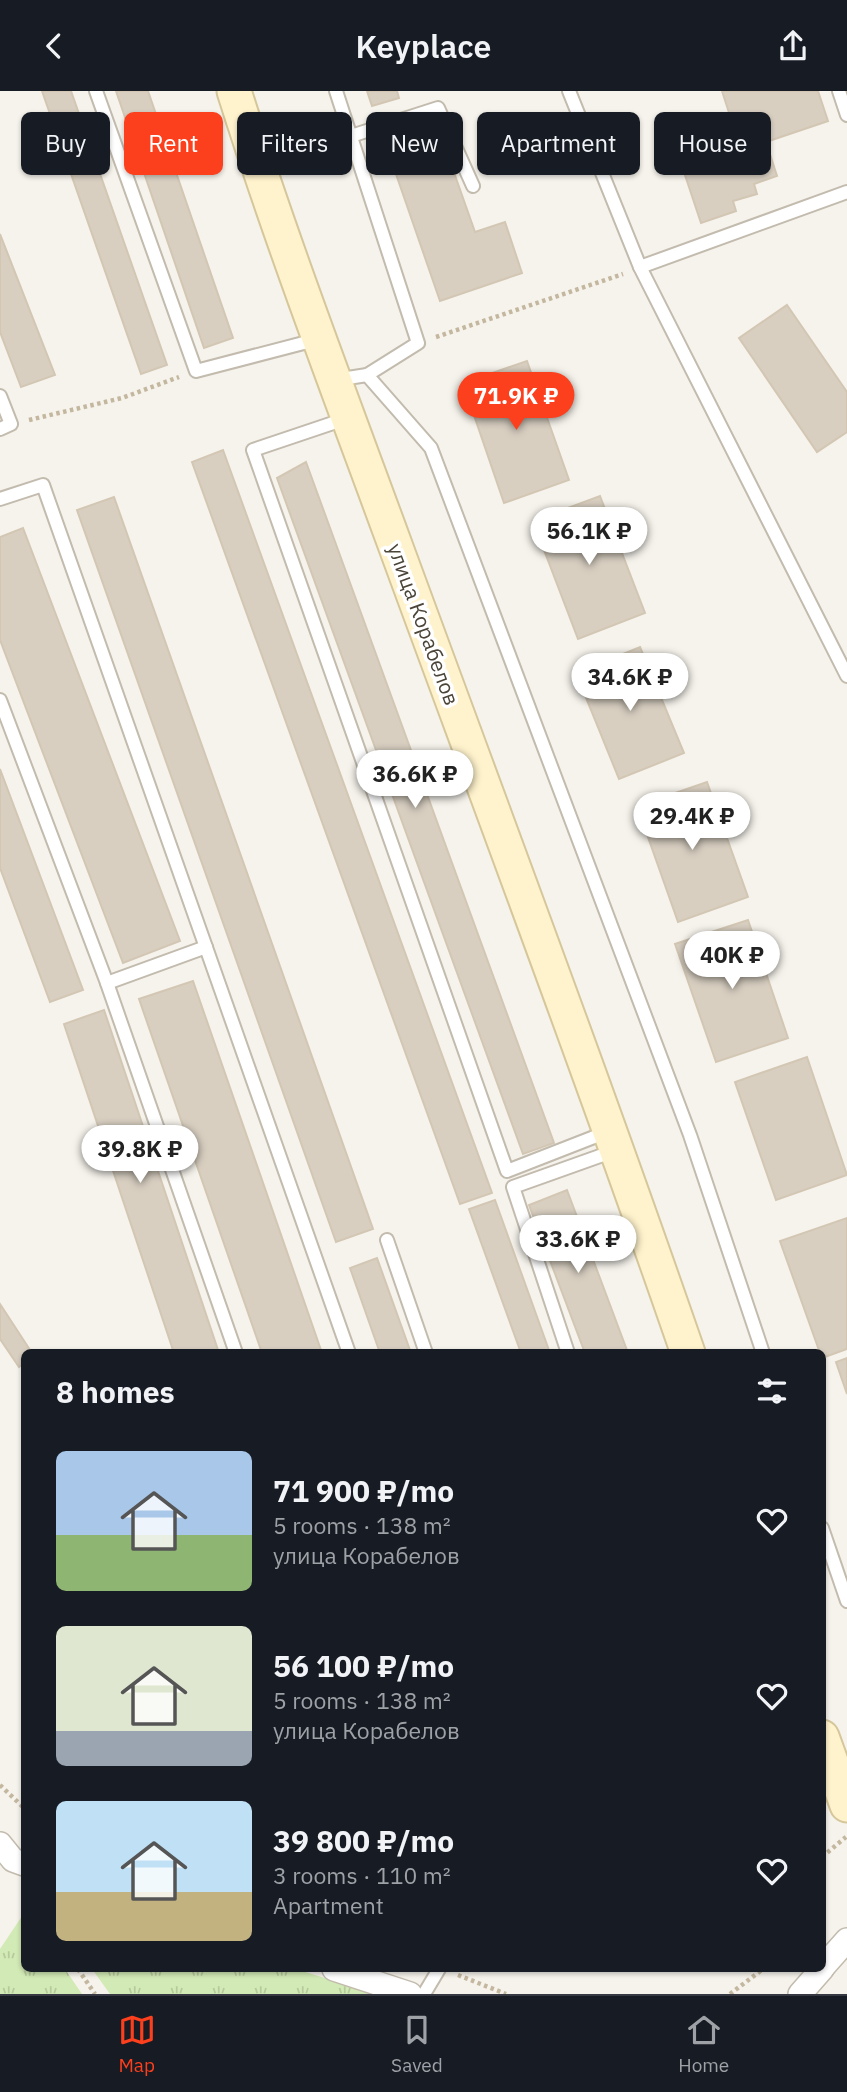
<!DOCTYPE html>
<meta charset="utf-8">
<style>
:root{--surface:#171b24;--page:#242831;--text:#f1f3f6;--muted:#9ea1a6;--line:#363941;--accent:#fc3f1d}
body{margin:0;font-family:"IBM Plex Sans",sans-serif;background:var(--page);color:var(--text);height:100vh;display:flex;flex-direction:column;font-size:26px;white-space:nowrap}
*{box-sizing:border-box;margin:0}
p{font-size:23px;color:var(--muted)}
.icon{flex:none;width:38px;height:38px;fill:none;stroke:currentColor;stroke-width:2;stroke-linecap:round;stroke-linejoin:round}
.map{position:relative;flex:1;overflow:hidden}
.panel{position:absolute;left:21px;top:1258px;width:805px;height:623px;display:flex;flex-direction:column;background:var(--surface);border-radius:10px;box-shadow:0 2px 5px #0004}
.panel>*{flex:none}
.hud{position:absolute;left:21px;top:21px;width:805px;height:63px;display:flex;gap:14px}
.price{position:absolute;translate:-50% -60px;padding:0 16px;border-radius:24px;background:#fff;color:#222;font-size:23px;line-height:46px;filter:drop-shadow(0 2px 4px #0008)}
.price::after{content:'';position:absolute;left:50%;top:42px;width:21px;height:16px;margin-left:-10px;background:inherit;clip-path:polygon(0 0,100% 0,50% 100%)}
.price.selected{background:var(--accent);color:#fff}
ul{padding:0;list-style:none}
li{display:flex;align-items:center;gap:21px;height:175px;padding:0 35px}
li span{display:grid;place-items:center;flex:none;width:196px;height:140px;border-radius:10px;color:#555}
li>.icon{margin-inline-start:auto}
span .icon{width:84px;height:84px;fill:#fffc;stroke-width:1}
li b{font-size:30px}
h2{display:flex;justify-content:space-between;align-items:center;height:84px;padding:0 35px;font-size:30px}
.chip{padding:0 24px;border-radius:10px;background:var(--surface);box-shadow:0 2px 5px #0004;font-size:24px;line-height:63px}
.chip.selected{background:var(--accent);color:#fff}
header{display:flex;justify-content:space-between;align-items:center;height:91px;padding:0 35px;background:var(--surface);font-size:32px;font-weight:600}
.menu{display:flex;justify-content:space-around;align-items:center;height:98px;border-top:2px solid var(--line);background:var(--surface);font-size:19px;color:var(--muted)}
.menu a{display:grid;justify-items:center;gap:4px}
.menu .selected{color:var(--accent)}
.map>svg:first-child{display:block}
</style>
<header><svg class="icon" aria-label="back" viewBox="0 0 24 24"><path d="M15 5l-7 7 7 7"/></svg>Keyplace<svg class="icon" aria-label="share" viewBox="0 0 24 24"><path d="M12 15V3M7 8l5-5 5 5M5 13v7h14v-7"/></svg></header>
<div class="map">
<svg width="847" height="1903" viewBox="0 0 847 1903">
<defs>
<pattern id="park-tufts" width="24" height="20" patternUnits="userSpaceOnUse" patternTransform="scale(1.75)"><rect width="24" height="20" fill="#d2eab5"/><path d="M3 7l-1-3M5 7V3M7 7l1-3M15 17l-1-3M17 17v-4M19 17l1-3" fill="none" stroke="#b6ca9c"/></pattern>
</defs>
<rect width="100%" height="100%" fill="#f6f3ec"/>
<!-- park -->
<g fill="url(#park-tufts)">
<polygon points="24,1822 24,1878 65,1878 82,1903 0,1903 0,1858"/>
<polygon points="92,1878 296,1878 376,1903 110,1903"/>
</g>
<!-- building -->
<g fill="#d8cfc1" stroke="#d3c7b4" stroke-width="2">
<polygon points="42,0 71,0 167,274 141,283"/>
<polygon points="116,0 148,0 233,247 204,257"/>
<polygon points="367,0 397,0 399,7 372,15"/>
<polygon points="722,0 818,0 828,30 766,51 777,85 754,93 757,103 733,110 736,120 701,132 675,54 733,34"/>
<polygon points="439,39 475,141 505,131 522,182 440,210 387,57"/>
<polygon points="0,143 55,284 21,296 0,241"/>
<polygon points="787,214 847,301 847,341 817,361 739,247"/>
<polygon points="527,270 569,389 504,412 463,292"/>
<polygon points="223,359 492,1102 460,1113 192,371"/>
<polygon points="306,371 554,1052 523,1063 277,387"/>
<polygon points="600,405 645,522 578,548 533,430"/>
<polygon points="114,406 373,1138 336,1151 77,419"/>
<polygon points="23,437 180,850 123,872 0,549 0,446"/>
<polygon points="640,556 684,662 619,688 576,582"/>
<polygon points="0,678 83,899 50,911 0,777"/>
<polygon points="707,691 748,806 678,831 637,715"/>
<polygon points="748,829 788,947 716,971 675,853"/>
<polygon points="193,890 322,1262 262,1262 139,908"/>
<polygon points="104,919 219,1262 174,1262 64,933"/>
<polygon points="807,966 847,1084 776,1109 735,991"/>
<polygon points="567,1099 628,1262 585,1262 529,1114"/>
<polygon points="495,1109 550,1262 521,1262 469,1118"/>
<polygon points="847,1127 847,1258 822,1267 822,1262 820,1262 780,1150"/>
<polygon points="377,1167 411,1262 380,1262 350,1177"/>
<polygon points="0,1213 32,1262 24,1262 24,1272 19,1276 0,1248"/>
<polygon points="847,1267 847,1303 836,1271"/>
</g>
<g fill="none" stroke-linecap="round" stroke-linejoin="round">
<!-- lane casing -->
<g stroke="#c2bbae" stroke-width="16">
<g id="lane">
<polyline points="96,0 196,280 319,248"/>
<polyline points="569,0 640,176 847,585"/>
<polyline points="839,0 847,24"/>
<polyline points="252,56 351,45 438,17 473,95"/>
<polyline points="640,176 847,101"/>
<polyline points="367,284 431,357 690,1044 763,1262"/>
<polyline points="335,289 367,284 418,252 336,0"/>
<polyline points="0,305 11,333 0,338"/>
<polyline points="348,327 253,359 507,1080 607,1041"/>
<polyline points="0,408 43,394 349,1262"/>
<polyline points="0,609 107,892 236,1262"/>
<polyline points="107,892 206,856"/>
<polyline points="387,1149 426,1262"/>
<polyline points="568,1262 513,1096 614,1060"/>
<polyline points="822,1437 847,1510"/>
<polyline points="424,1903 439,1878"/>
</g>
</g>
<!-- street casing -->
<g stroke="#c2bbae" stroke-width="26">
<g id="street">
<polyline points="0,1753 13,1769 24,1773"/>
<polyline points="822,1877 847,1849"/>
<polyline points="334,1878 410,1903"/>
<polyline points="800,1903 822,1878"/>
</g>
</g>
<!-- secondary casing -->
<g stroke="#d6c79b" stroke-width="37">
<g id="secondary">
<path d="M234 0C282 152 339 301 394 451 493 721 594 990 688 1262"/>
<polyline points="822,1646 847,1714"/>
</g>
</g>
<!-- path -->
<g stroke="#c4b79f" stroke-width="4.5" stroke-dasharray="3.5 3.5" stroke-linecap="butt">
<polyline points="436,246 623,183"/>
<polyline points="29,329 122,307 179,286"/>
<polyline points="0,1694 24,1717"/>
<polyline points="822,1766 846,1746"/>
<polyline points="78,1878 95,1903"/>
<polyline points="458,1884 506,1903"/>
<polyline points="730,1903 763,1878"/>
</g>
<!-- lane -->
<use href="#lane" stroke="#fff" stroke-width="12"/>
<!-- street -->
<use href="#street" stroke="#fff" stroke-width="23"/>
<!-- secondary -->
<use href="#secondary" stroke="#fff3cd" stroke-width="33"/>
</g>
<g text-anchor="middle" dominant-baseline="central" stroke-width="7" stroke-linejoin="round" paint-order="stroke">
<!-- street labels -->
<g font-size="21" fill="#4b4439" stroke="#fff">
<text transform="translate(424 533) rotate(70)">улица Корабелов</text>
</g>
</g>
</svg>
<b class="price selected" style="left:516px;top:341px">71.9K ₽</b>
<b class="price" style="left:589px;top:476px">56.1K ₽</b>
<b class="price" style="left:630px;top:622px">34.6K ₽</b>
<b class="price" style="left:415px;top:719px">36.6K ₽</b>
<b class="price" style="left:692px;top:761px">29.4K ₽</b>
<b class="price" style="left:732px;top:900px">40K ₽</b>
<b class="price" style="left:140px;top:1094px">39.8K ₽</b>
<b class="price" style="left:578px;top:1184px">33.6K ₽</b>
<div class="hud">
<a class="chip">Buy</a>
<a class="chip selected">Rent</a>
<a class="chip">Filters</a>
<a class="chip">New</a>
<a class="chip">Apartment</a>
<a class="chip">House</a>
</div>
<section class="panel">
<h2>8 homes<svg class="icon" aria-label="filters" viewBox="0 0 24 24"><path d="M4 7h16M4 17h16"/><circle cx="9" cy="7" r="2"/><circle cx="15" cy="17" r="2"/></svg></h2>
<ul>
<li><span style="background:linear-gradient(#a9c7e8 60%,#8fb573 0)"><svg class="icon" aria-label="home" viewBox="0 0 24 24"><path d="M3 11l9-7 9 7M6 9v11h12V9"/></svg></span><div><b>71 900 ₽/mo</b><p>5 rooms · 138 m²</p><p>улица Корабелов</p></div><svg class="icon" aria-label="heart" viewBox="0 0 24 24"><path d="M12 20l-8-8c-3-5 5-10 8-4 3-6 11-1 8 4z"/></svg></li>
<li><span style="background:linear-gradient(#dfe7d0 75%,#9aa5b1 0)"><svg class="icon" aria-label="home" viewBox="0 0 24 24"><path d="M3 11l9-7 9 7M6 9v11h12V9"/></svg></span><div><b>56 100 ₽/mo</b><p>5 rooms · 138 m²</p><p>улица Корабелов</p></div><svg class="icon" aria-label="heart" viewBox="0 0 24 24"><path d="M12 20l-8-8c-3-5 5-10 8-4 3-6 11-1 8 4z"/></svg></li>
<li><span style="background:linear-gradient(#bfe0f5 65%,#c2b280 0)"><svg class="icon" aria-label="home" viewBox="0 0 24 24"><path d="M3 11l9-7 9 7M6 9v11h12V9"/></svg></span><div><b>39 800 ₽/mo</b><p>3 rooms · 110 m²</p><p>Apartment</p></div><svg class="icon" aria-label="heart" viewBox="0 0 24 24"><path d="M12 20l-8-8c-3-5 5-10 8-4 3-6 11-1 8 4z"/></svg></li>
</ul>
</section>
</div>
<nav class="menu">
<a class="selected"><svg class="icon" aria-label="map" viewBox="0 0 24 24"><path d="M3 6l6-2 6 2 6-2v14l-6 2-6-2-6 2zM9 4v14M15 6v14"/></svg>Map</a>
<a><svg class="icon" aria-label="saved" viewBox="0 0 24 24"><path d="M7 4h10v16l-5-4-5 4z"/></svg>Saved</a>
<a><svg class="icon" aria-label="home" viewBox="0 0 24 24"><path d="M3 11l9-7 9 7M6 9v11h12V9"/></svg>Home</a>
</nav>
